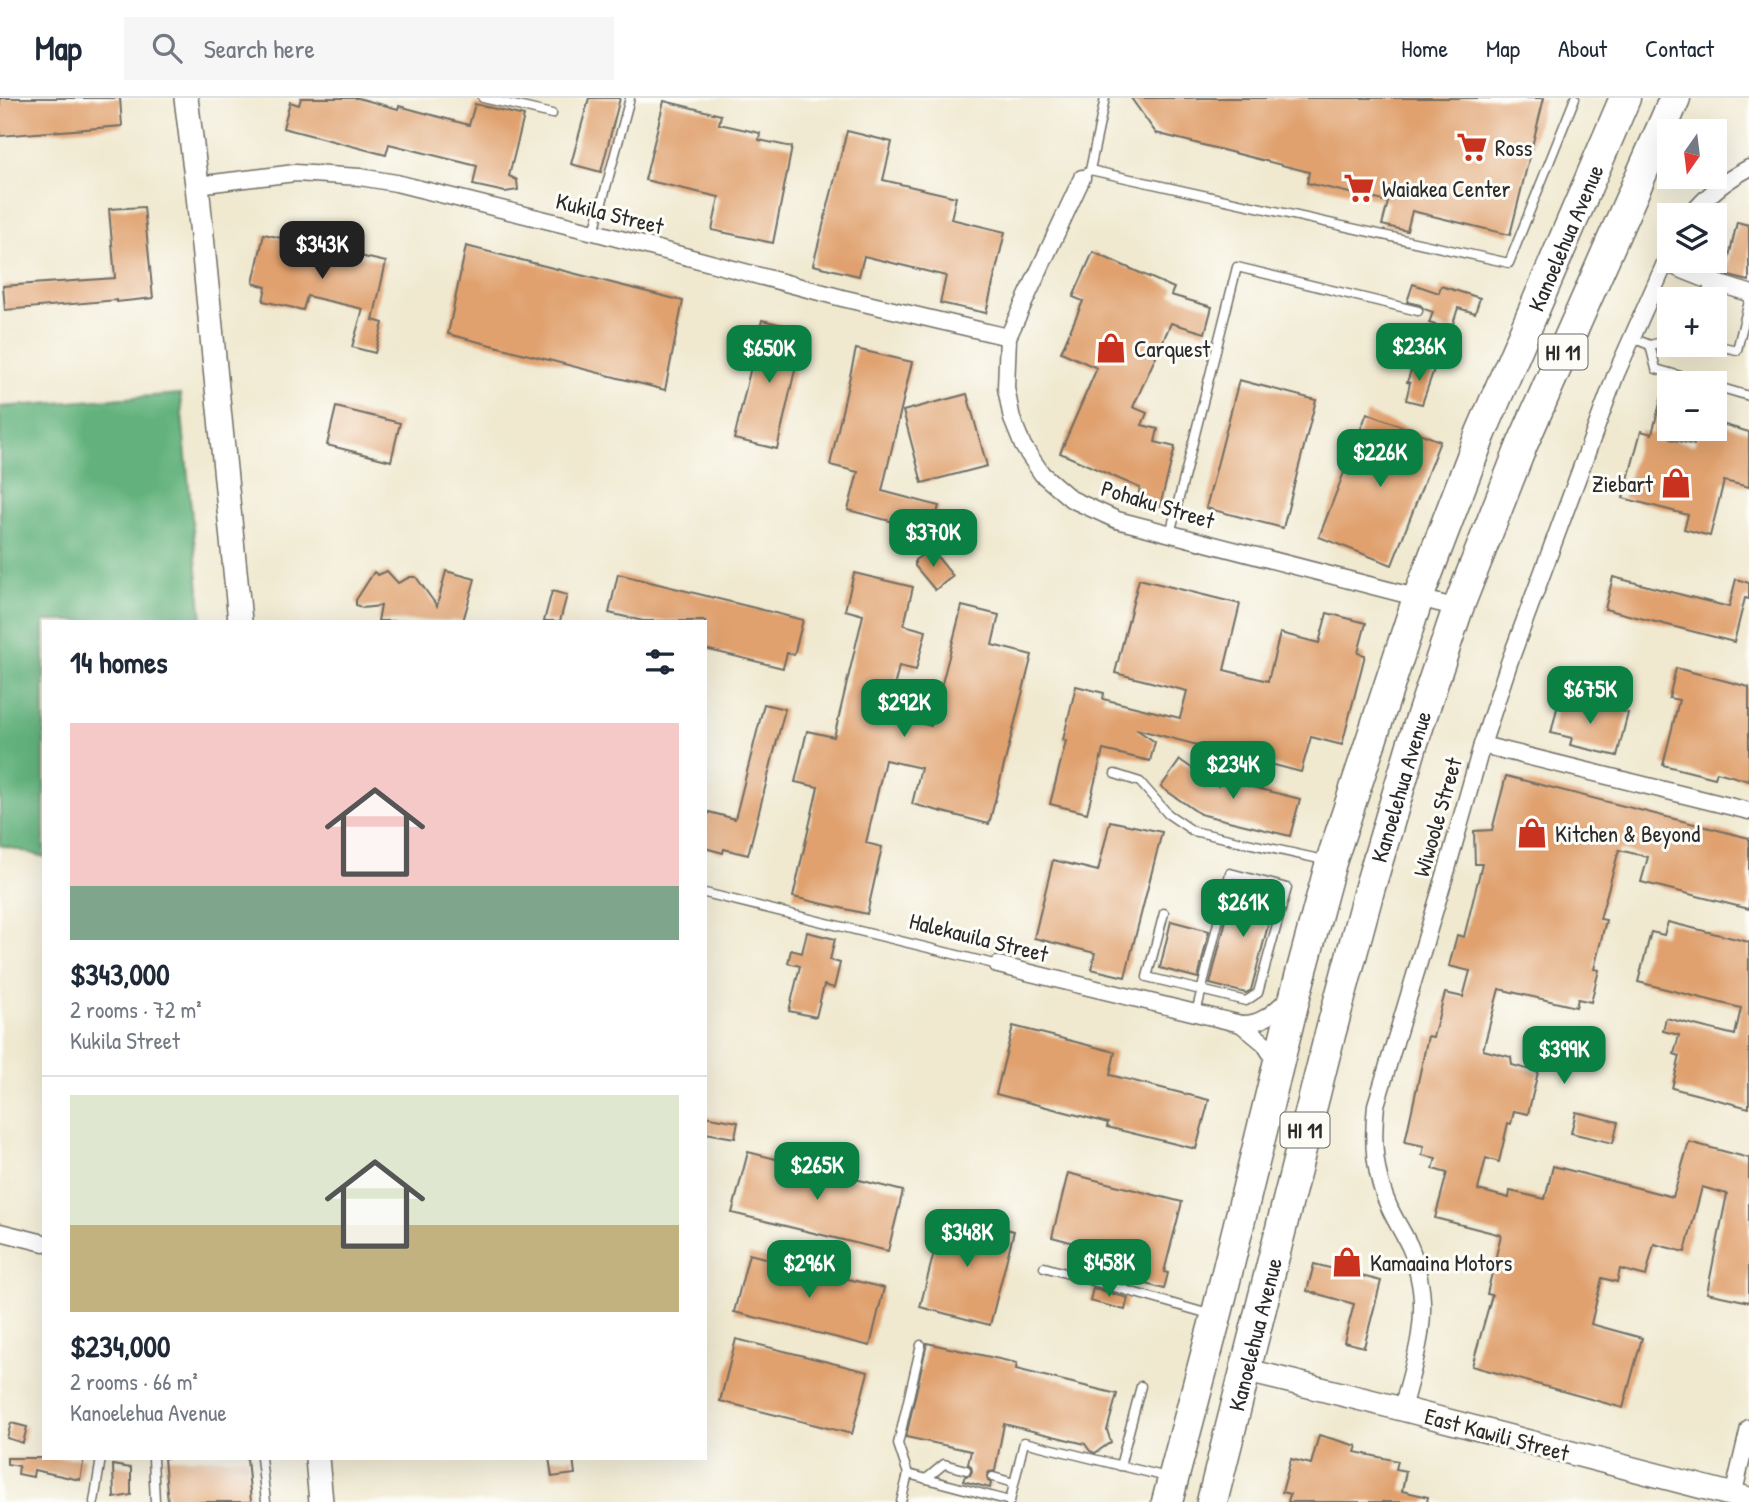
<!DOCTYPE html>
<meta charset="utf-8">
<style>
:root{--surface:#fff;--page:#f6f6f7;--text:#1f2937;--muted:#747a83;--line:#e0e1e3;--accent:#0b8043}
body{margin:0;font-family:"Patrick Hand",sans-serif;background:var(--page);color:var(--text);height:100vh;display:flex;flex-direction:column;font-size:26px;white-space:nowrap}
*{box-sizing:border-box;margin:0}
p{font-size:23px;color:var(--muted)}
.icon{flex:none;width:38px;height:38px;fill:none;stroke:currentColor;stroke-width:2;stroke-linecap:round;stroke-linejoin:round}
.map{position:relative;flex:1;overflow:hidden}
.sheet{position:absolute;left:42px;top:522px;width:665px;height:840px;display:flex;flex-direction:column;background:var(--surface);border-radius:0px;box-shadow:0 7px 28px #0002}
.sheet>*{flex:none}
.needle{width:46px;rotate:194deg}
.controls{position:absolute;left:1657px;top:21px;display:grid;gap:14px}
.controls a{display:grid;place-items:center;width:70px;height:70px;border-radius:0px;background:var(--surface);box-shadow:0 7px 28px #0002;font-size:35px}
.price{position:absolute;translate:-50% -60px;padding:0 16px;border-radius:14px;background:var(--accent);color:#fff;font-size:23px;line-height:46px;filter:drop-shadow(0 2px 4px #0008)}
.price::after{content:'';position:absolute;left:50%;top:42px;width:21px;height:16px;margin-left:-10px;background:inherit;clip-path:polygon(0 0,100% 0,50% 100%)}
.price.current{background:#222;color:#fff}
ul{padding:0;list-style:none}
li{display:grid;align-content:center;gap:14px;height:371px;padding:0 28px}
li+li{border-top:2px solid var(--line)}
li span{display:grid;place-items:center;height:217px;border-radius:0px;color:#555}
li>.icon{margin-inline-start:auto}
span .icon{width:126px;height:126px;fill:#fffc;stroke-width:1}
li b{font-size:30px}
h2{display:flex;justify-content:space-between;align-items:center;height:84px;padding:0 28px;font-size:30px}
header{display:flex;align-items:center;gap:42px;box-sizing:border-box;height:98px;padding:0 35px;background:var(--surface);border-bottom:2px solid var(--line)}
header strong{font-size:33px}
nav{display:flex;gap:38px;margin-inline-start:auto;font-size:24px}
.search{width:490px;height:63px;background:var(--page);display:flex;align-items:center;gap:18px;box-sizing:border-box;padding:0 24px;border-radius:0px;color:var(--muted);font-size:26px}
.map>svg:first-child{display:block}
</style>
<header>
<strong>Map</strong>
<div class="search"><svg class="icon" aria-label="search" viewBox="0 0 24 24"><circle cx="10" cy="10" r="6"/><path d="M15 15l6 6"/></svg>Search here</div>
<nav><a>Home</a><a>Map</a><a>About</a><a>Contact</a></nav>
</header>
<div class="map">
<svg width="1749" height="1404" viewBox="0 0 1749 1404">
<rect width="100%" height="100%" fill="#fdfcf7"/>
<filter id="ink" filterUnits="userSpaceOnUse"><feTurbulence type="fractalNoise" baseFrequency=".0143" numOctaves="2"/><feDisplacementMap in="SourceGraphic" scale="14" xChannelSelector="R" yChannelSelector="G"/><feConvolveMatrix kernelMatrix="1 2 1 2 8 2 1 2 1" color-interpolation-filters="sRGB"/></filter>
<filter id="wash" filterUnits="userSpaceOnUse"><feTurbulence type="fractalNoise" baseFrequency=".00686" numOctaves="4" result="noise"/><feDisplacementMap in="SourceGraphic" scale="28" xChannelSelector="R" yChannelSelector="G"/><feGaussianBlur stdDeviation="1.57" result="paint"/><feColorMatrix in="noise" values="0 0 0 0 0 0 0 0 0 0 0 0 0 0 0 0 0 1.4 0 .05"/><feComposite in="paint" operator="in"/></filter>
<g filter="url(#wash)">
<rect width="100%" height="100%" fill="#f0e9d0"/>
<!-- forest -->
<polygon fill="#64b27d" stroke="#486e54" stroke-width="2" points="180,296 202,523 44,523 44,759 0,747 0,309"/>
<g id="blocks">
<!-- building -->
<g fill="#e0a16e">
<polygon points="0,0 120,0 122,28 0,38"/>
<polygon points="301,0 358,0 398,11 399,8 469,27 475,6 524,18 509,78 517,82 518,92 505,94 473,87 477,68 389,46 386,57 283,30 290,4 299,7"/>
<polygon points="589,0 620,0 601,74 571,66"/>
<polygon points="1131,0 1544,0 1510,137 1412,113 1407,133 1382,127 1388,104 1307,85 1309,74 1156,35"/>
<polygon points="664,3 721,17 719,26 760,35 759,42 792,49 773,145 712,132 719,99 645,82"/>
<polygon points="847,33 892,44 883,82 956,99 951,121 1005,134 986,215 940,205 946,178 864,158 859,178 813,167"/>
<polygon points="144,109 153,200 117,204 117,202 5,212 3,188 115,180 109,111"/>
<polygon points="1737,124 1749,127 1749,183 1725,177"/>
<polygon points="264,136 386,164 373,222 383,225 375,255 352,249 363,211 307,198 303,212 263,203 266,189 253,185"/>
<polygon points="466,148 683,203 665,292 448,236"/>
<polygon points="1093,154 1174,190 1171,197 1212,209 1205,235 1171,225 1133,309 1147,315 1142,327 1158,331 1155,344 1175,349 1160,408 1137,402 1140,390 1060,355 1097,270 1061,254 1083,203 1073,199"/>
<polygon points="1413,186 1439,195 1441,188 1480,200 1475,215 1458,210 1451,232 1429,225 1433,214 1424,211 1420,207 1407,204"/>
<polygon points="762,222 804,232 777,351 734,341"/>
<polygon points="856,251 912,264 882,393 939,408 932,434 848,412 858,374 830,367"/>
<polygon points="1414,264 1434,271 1422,306 1406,302 1410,285 1407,284"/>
<polygon points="1239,282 1316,302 1283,430 1206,410"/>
<polygon points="1665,286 1670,287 1670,341 1694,347 1699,331 1715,331 1715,324 1749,334 1749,389 1724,383 1710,438 1684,431 1688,417 1623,400 1641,333 1652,336"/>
<polygon points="967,296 987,368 922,385 903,313"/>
<polygon points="336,309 400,325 391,363 327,347"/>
<polygon points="1367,315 1440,343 1392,467 1319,439"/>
<polygon points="931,451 953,478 935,492 915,468 915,462"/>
<polygon points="387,473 398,485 410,479 416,479 437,508 446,473 475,481 463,523 378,523 381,508 362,510 356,507 356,502 374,474 378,477"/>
<polygon points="854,475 913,489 904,527 926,533 916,572 899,568 892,598 900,599 895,618 931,628 962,508 999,517 992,547 1032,557 989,726 912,706 921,670 885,662 866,745 882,749 867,816 793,799 818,689 795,684 807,633 834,639 863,517 845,512"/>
<polygon points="618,476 803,522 794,557 787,555 783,570 705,551 705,523 643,523 609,515"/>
<polygon points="1613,479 1729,509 1736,481 1749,485 1749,501 1745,500 1734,544 1605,511"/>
<polygon points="1139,481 1240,506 1224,572 1268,583 1280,535 1319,545 1327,515 1366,525 1358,555 1365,557 1342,647 1311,639 1301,674 1136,631 1155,644 1150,663 1103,652 1087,715 1050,706 1066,643 1063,642 1076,588 1104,595 1103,601 1180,620 1187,593 1115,575"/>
<polygon points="552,493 567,497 560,523 544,523"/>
<polygon points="1676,570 1749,589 1749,683 1717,674 1715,680 1663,667 1679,602 1669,600"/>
<polygon points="1560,598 1628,615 1617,658 1570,647 1572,640 1551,635"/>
<polygon points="764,606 785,611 748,757 724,751 723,755 705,750 705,727 709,714 735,721"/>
<polygon points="1180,662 1218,688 1220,681 1300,701 1290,738 1200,716 1161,689"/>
<polygon points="1506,678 1749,740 1749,811 1641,784 1648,759 1619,752 1600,821 1606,822 1594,871 1599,872 1591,904 1578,901 1576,909 1499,891 1483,952 1511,959 1512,967 1538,974 1528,1016 1514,1013 1511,1026 1508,1025 1499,1064 1486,1060 1478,1092 1509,1100 1510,1093 1545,1101 1553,1068 1673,1099 1689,1044 1749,1060 1749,1204 1707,1195 1727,1096 1702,1089 1685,1154 1654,1146 1646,1178 1620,1171 1617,1184 1602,1180 1591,1226 1642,1240 1623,1310 1472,1268 1492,1197 1487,1196 1501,1137 1435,1120 1447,1075 1433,1071 1436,1060 1422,1057 1424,1048 1405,1044 1428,938 1433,939 1445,895 1463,899 1470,873 1449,868 1457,837 1464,839 1482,766 1475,766 1474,733 1492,732"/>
<polygon points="1110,723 1162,734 1125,879 1091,871 1095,855 1034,840 1053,762 1098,773"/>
<polygon points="1235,786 1276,797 1251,892 1246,895 1210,886"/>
<polygon points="1171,823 1209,833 1198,880 1160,870"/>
<polygon points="1668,824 1749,844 1749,1010 1672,990 1680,958 1674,956 1679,937 1663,933 1666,920 1735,937 1741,910 1638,884 1651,834 1664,837"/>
<polygon points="807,834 835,841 830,862 840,865 834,890 824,887 816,919 789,913 800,868 788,865 791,852 802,855"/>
<polygon points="1013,928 1115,954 1110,977 1209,1002 1196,1051 1107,1029 1108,1025 996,996"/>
<polygon points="1561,930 1580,935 1575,957 1555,952"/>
<polygon points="1576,1014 1618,1024 1613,1045 1571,1035"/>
<polygon points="705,1018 738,1024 735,1040 705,1035"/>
<polygon points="748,1054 903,1093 888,1153 732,1115"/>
<polygon points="1068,1075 1182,1104 1164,1174 1168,1175 1164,1191 1132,1182 1131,1187 1101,1178 1108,1154 1052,1139"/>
<polygon points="944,1115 1014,1133 990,1227 920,1209"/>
<polygon points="749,1156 884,1190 870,1248 734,1214"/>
<polygon points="1314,1166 1381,1183 1364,1249 1344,1244 1354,1206 1307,1193"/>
<polygon points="1093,1190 1128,1200 1125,1212 1090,1203"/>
<polygon points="736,1241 868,1274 852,1336 720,1303"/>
<polygon points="927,1245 1017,1265 1016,1271 1117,1296 1107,1332 1111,1344 1095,1355 1090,1353 1085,1346 1004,1326 995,1373 989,1374 987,1378 988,1383 991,1385 990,1390 963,1383 965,1378 970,1377 972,1373 971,1368 968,1366 971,1353 906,1339"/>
<polygon points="11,1325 27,1329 23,1345 7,1340"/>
<polygon points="1319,1337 1357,1348 1355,1354 1398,1363 1396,1371 1406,1373 1402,1393 1428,1399 1427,1404 1288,1404 1290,1396 1282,1394 1291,1361 1311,1366"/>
<polygon points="7,1360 84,1360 80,1382 34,1372 33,1379 18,1376 19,1368 7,1366"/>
<polygon points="164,1360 247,1360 251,1404 168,1404"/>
<polygon points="549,1360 573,1360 575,1376 552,1379"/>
<polygon points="113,1367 131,1370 131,1397 114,1400"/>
</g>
</g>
</g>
<g filter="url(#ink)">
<use href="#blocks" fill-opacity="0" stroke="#706e65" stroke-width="2"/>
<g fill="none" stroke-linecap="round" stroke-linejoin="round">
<!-- lane casing -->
<g stroke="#706e65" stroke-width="11">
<g id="lane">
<polyline points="483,0 552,16"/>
<polyline points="1090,72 1509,165 1575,0"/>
<polyline points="1087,75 1090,72 1105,0"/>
<polyline points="594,134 630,0"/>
<polyline points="1705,201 1710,183"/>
<polyline points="1632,240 1650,247 1670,242"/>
<polyline points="1650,247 1656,271 1705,285"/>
<polyline points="1714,247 1737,252 1749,203"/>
<polyline points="1715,288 1749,298"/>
<polyline points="1170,436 1237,169 1418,213"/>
<polyline points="1115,676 1140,684 1168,716 1193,733 1324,762"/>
<polyline points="705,795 998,867"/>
<polyline points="1164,815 1147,879 1246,903 1258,895 1287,790 1230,775 1196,915"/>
<polyline points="1044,1169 1209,1216"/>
<polyline points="153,1360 155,1404"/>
<polyline points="261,1360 266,1404"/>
<polyline points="1120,1368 1141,1288"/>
<polyline points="908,1376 898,1346 921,1247"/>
<polyline points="993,1379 1014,1385"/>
<polyline points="926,1381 944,1366 966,1372"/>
<polyline points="1010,1403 1024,1344 1167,1379"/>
<polyline points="94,1404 101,1360"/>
<polyline points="901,1404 908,1376 1010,1403 1009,1404"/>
</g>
</g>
<!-- street casing -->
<g stroke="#706e65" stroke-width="19">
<g id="street">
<polyline points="1082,80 1008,239 1006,290 1012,321 1023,348 1042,376 1071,401 1117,422 1458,510"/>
<polyline points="197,87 295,75 360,79 396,85 594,134 842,200 1008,239"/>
<path d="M1691 117C1707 97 1726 82 1749 70"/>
<polyline points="1665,165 1710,183 1749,195"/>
<polyline points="1482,647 1749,713"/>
<path d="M998 867 1241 926C1263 927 1276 912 1291 898"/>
<polyline points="1241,926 1264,945 1277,965"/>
<polyline points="0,1134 44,1145"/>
<path d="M1402 1311C1413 1268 1429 1224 1419 1180 1417 1170 1414 1158 1410 1149 1404 1136 1396 1124 1390 1111 1374 1077 1372 1044 1376 1007L1447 771 1482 647 1509 565 1616 276 1670 154"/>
<polyline points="1733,1398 1749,1330"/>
</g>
</g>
<!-- secondary casing -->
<g stroke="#706e65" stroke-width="26">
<g id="secondary">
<polyline points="186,0 197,87 240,523"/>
<polyline points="1244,1272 1402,1311 1749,1401"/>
<polyline points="317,1360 321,1404"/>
</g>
</g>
<!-- highway casing -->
<g stroke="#706e65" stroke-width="33">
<g id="highway">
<path id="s1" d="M1167 1404 1218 1211 1296 894 1331 764 1418 500 1481 335 1625 0"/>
<path id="s2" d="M1212 1404 1328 944 1369 792 1412 647 1458 510 1522 347 1675 0"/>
</g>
</g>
<!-- lane -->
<use href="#lane" stroke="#fff" stroke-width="8"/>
<!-- street -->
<use href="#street" stroke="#fff" stroke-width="16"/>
<!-- secondary -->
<use href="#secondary" stroke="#fff" stroke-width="23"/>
<!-- highway -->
<use href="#highway" stroke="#fff" stroke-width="30"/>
</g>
</g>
<!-- icons -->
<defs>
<g id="supermarket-bare" transform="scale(2.415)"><path d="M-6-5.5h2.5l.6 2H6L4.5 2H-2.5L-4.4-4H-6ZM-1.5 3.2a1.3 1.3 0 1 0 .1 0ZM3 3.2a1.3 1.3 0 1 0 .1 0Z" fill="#c8321e" stroke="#fdfcf7" stroke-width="2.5" paint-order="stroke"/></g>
<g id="shop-bare" transform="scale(2.415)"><path d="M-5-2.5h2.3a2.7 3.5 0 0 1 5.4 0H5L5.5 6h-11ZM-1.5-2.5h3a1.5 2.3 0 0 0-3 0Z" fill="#c8321e" stroke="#fdfcf7" stroke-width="2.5" paint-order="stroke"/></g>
</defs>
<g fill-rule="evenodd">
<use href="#supermarket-bare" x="1472" y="49"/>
<use href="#supermarket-bare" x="1359" y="90"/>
<use href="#shop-bare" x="1111" y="250"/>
<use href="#shop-bare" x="1676" y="385"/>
<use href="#shop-bare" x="1532" y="735"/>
<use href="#shop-bare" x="1347" y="1164"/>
</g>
<g text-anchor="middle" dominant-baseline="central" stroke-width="6" stroke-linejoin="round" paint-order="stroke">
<!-- shield labels -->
<g fill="#fdfcf7" stroke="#6a6a68" stroke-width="2">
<rect x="1538.5" y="236.5" width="49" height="35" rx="5"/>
<rect x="1280.5" y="1014.5" width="49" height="35" rx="5"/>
</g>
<g font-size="21" font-weight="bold" fill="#2b2b2b">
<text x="1563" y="254">HI 11</text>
<text x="1305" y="1032">HI 11</text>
</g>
<!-- poi labels -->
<g font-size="23" fill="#2b2b2b" stroke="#fdfcf7" text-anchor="start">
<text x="1495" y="49">Ross</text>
<text x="1382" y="90">Waiakea Center</text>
<text x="1134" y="250">Carquest</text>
<text x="1653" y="385" text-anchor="end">Ziebart</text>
<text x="1555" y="735">Kitchen &amp; Beyond</text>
<text x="1370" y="1164">Kamaaina Motors</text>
</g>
<!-- street labels -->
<g font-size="23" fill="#2b2b2b" stroke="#fdfcf7">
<text transform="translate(610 115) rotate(14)">Kukila Street</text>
<text stroke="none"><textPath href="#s1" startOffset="1328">Kanoelehua Avenue</textPath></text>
<text transform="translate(1158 406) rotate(17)">Pohaku Street</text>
<text stroke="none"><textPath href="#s2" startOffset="740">Kanoelehua Avenue</textPath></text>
<text transform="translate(1437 719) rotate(-74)">Wiwoole Street</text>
<text transform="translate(979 839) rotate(14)">Halekauila Street</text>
<text stroke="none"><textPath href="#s2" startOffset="173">Kanoelehua Avenue</textPath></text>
<text transform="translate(1497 1336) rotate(15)">East Kawili Street</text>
</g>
</g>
</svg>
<div class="controls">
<a><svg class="needle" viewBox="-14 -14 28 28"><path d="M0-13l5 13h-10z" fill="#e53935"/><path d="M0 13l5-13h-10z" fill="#747a83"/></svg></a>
<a><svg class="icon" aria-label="layers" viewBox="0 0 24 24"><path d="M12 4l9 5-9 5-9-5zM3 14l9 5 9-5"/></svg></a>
<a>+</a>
<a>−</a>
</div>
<b class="price current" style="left:322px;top:183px">$343K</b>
<b class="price" style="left:1419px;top:285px">$236K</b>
<b class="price" style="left:769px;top:287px">$650K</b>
<b class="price" style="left:1380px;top:391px">$226K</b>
<b class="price" style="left:933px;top:471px">$370K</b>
<b class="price" style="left:1590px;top:628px">$675K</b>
<b class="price" style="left:904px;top:641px">$292K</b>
<b class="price" style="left:1233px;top:703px">$234K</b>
<b class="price" style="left:1243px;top:841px">$261K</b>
<b class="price" style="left:1564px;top:988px">$399K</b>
<b class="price" style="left:817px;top:1104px">$265K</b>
<b class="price" style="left:967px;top:1171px">$348K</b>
<b class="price" style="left:1109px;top:1201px">$458K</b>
<b class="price" style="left:809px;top:1202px">$296K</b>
<section class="sheet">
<h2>14 homes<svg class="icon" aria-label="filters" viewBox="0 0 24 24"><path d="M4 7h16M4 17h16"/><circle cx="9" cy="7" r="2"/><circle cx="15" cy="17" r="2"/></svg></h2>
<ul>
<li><span style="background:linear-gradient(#f6c9c9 75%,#7fa58c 0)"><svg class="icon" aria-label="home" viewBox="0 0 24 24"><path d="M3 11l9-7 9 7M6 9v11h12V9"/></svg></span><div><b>$343,000</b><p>2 rooms · 72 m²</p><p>Kukila Street</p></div></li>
<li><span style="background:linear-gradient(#dfe7d0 60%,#c2b280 0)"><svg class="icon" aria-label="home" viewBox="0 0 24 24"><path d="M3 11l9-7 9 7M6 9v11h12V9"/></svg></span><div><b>$234,000</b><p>2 rooms · 66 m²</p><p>Kanoelehua Avenue</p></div></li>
</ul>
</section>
</div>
